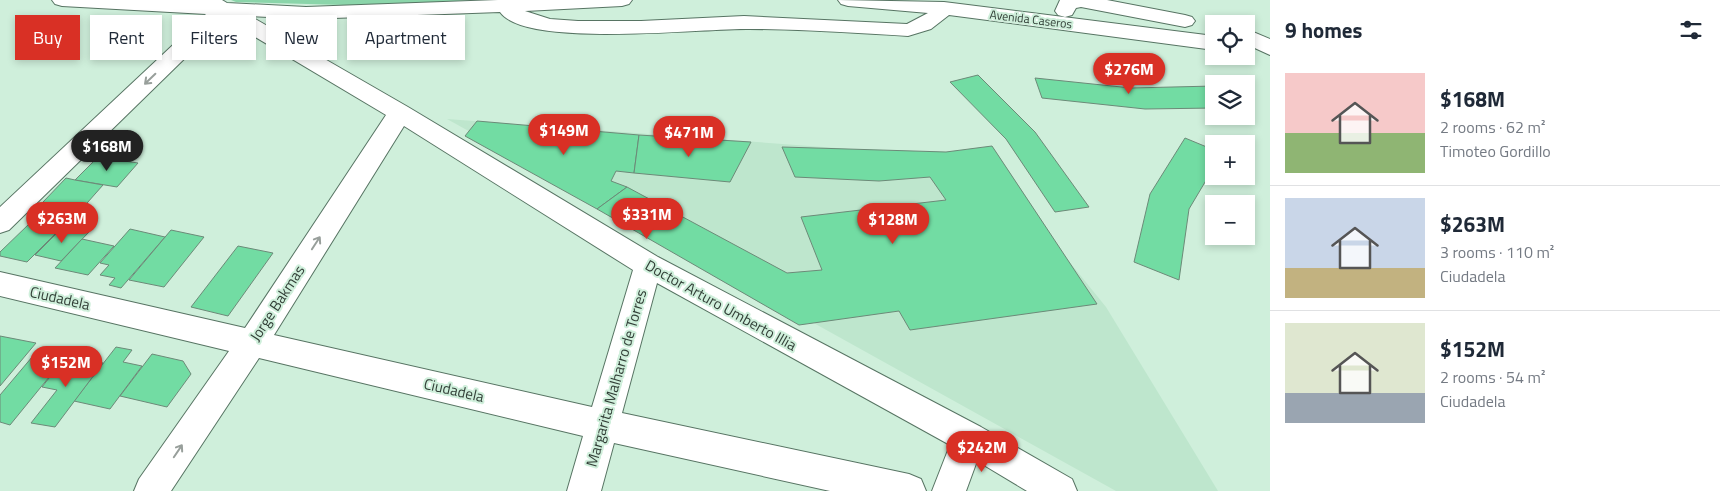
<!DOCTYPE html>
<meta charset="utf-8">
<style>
:root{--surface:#fff;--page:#f2f2f3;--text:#1f2937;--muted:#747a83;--line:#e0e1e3;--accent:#d93025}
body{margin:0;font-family:"Titillium Web",sans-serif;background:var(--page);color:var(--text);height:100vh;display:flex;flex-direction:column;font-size:19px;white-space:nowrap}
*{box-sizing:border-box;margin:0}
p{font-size:16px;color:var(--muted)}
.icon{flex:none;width:28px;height:28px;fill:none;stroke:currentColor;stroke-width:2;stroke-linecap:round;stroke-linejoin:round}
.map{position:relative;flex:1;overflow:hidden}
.side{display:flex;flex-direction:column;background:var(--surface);width:450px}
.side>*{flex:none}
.banner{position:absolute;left:15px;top:15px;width:475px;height:45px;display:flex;gap:10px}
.fabs{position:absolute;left:1205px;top:15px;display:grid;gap:10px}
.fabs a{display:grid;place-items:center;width:50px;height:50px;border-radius:0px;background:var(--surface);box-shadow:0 2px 8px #0003;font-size:25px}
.price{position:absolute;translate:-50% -42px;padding:0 11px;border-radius:18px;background:var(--accent);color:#fff;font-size:16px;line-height:32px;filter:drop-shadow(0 1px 2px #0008)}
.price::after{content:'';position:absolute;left:50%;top:30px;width:15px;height:11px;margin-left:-8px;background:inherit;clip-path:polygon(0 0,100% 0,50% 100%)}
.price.active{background:#222;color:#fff}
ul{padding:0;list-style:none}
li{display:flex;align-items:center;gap:15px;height:125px;padding:0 15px}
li+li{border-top:1px solid var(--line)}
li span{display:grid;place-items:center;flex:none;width:140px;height:100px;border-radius:0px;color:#555}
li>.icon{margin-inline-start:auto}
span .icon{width:60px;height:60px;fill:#fffc;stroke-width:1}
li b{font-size:21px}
h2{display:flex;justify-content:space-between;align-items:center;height:60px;padding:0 15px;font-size:21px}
.chip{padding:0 18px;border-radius:0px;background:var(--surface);box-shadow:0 2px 8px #0003;font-size:18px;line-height:45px}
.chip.active{background:var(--accent);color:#fff}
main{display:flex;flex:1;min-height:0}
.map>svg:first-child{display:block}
</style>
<main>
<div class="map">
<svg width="1270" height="491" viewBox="0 0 1270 491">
<rect width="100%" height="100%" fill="#cfefdb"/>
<!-- built -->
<polygon fill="#bee6cd" points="447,119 986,159 1106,307 1218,491 1116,491"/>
<!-- green -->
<polygon fill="#8bd5aa" points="231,0 471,0 380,6 236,2"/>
<!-- building -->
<g fill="#72dca3" stroke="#6c8a78">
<polygon points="978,75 1035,132 1089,207 1055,212 1006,139 950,82"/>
<polygon points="1035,78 1131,88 1214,86 1214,108 1145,109 1042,98"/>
<polygon points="477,121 639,135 634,173 616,171 611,181 627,187 597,209 465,136"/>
<polygon points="639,135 751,142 730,182 634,173"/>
<polygon points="1185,138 1214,150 1214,167 1189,209 1179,280 1134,262 1150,194"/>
<polygon points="992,146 1097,304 910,330 899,311 799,325 597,209 627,187 787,273 822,270 801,217 946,200 930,177 879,181 795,177 782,147 946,152"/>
<polygon points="98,157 138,163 117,187 75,180"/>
<polygon points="66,178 75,180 103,185 80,211 43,202"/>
<polygon points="29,224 59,230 27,262 0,256 0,252"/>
<polygon points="64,226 89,232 61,261 35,255"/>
<polygon points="130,229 165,237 121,288 109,285 115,278 100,275 109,265 100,263"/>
<polygon points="171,230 204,237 164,287 129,280"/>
<polygon points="82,239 114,246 88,275 55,268"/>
<polygon points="238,246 273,253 228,316 191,307"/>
<polygon points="0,336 36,343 0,386"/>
<polygon points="116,347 132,350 123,362 142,366 110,409 74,401"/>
<polygon points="38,350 67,355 10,425 0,422 0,395"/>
<polygon points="152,354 183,361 191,374 167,407 120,396"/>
<polygon points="67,355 103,363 55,427 31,423 57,390 42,387"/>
</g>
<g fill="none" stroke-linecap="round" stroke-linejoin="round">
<!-- minor casing -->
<g stroke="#577463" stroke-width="2">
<g id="minor">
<path d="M52 0H222L227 3 306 7 498 0H632L629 4 622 6 525 11 550 19 578 21H641L744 16 907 24 928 13 848 6 841 4 838 0 944 2 1214 36V50L949 15 931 29 908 36C855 33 802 29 749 29 703 28 525 49 500 12L306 19 250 16 408 107 658 257 981 427 1072 479 1077 491H1027L977 461 966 491H932L950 445 657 283 622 413 909 474 921 479 926 491H830L614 443 601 491H567L583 436 259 358 171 491H134L139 479 229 351 0 296V272L245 328 386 115 225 19 9 230 0 233V207L206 14 62 6 55 4ZM404 126 633 270 592 407 274 335Z"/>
<polygon points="1060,0 1107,0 1185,15 1192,17 1195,21 1192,25 1185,27 1081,7 1076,8 1072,15 1065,17 1058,15 1055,11"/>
<polygon points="1246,29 1270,39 1270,55 1246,44"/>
</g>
</g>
<!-- minor -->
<use href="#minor" fill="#fff" fill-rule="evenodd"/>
</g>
<!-- one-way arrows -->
<defs><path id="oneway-shaft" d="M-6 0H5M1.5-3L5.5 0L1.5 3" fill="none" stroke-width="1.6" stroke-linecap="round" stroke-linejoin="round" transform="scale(1.25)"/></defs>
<g stroke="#989f9b">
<use href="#oneway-shaft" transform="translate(150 79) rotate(136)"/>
<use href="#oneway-shaft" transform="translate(316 243) rotate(-57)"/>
<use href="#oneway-shaft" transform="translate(178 451) rotate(-56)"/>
</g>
<g text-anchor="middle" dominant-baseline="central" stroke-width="4" stroke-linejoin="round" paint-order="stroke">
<!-- far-street labels -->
<g font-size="12" fill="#323f37" stroke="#cfefdb">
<text transform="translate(1031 19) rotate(7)">Avenida Caseros</text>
</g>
<!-- street labels -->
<g font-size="15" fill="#323f37" stroke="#cfefdb">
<text transform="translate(60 298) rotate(13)">Ciudadela</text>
<text transform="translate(277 303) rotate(-57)">Jorge Bakmas</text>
<text transform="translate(721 305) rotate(29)">Doctor Arturo Umberto Illia</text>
<text transform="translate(616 378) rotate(-74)">Margarita Malharro de Torres</text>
<text transform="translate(454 390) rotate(13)">Ciudadela</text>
</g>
</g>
</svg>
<div class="fabs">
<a><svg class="icon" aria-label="locate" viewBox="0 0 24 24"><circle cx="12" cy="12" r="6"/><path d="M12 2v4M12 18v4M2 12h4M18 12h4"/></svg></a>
<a><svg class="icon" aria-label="layers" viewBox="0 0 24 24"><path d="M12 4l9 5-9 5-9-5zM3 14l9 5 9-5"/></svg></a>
<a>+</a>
<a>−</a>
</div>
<b class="price" style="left:1129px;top:95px">$276M</b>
<b class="price" style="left:564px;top:156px">$149M</b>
<b class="price" style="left:689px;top:158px">$471M</b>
<b class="price active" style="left:107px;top:172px">$168M</b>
<b class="price" style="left:647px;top:240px">$331M</b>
<b class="price" style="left:62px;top:244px">$263M</b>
<b class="price" style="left:893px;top:245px">$128M</b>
<b class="price" style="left:66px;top:388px">$152M</b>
<b class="price" style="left:982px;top:473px">$242M</b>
<div class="banner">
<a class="chip active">Buy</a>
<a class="chip">Rent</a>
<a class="chip">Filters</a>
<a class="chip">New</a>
<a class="chip">Apartment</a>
</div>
</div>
<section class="side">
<h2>9 homes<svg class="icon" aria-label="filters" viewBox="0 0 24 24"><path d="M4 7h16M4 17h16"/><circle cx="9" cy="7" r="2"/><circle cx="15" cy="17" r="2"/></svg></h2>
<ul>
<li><span style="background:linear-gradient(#f6c9c9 60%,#8fb573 0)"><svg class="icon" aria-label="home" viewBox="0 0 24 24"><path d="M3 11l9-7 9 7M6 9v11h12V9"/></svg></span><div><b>$168M</b><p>2 rooms · 62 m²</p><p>Timoteo Gordillo</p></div></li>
<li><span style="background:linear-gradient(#c9d6e8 70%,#c2b280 0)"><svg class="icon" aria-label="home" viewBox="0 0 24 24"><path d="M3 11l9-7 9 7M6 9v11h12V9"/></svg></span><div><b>$263M</b><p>3 rooms · 110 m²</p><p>Ciudadela</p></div></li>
<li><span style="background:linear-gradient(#dfe7d0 70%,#9aa5b1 0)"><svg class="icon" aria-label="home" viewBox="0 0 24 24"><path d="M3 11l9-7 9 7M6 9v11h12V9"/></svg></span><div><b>$152M</b><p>2 rooms · 54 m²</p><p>Ciudadela</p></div></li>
</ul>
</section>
</main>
